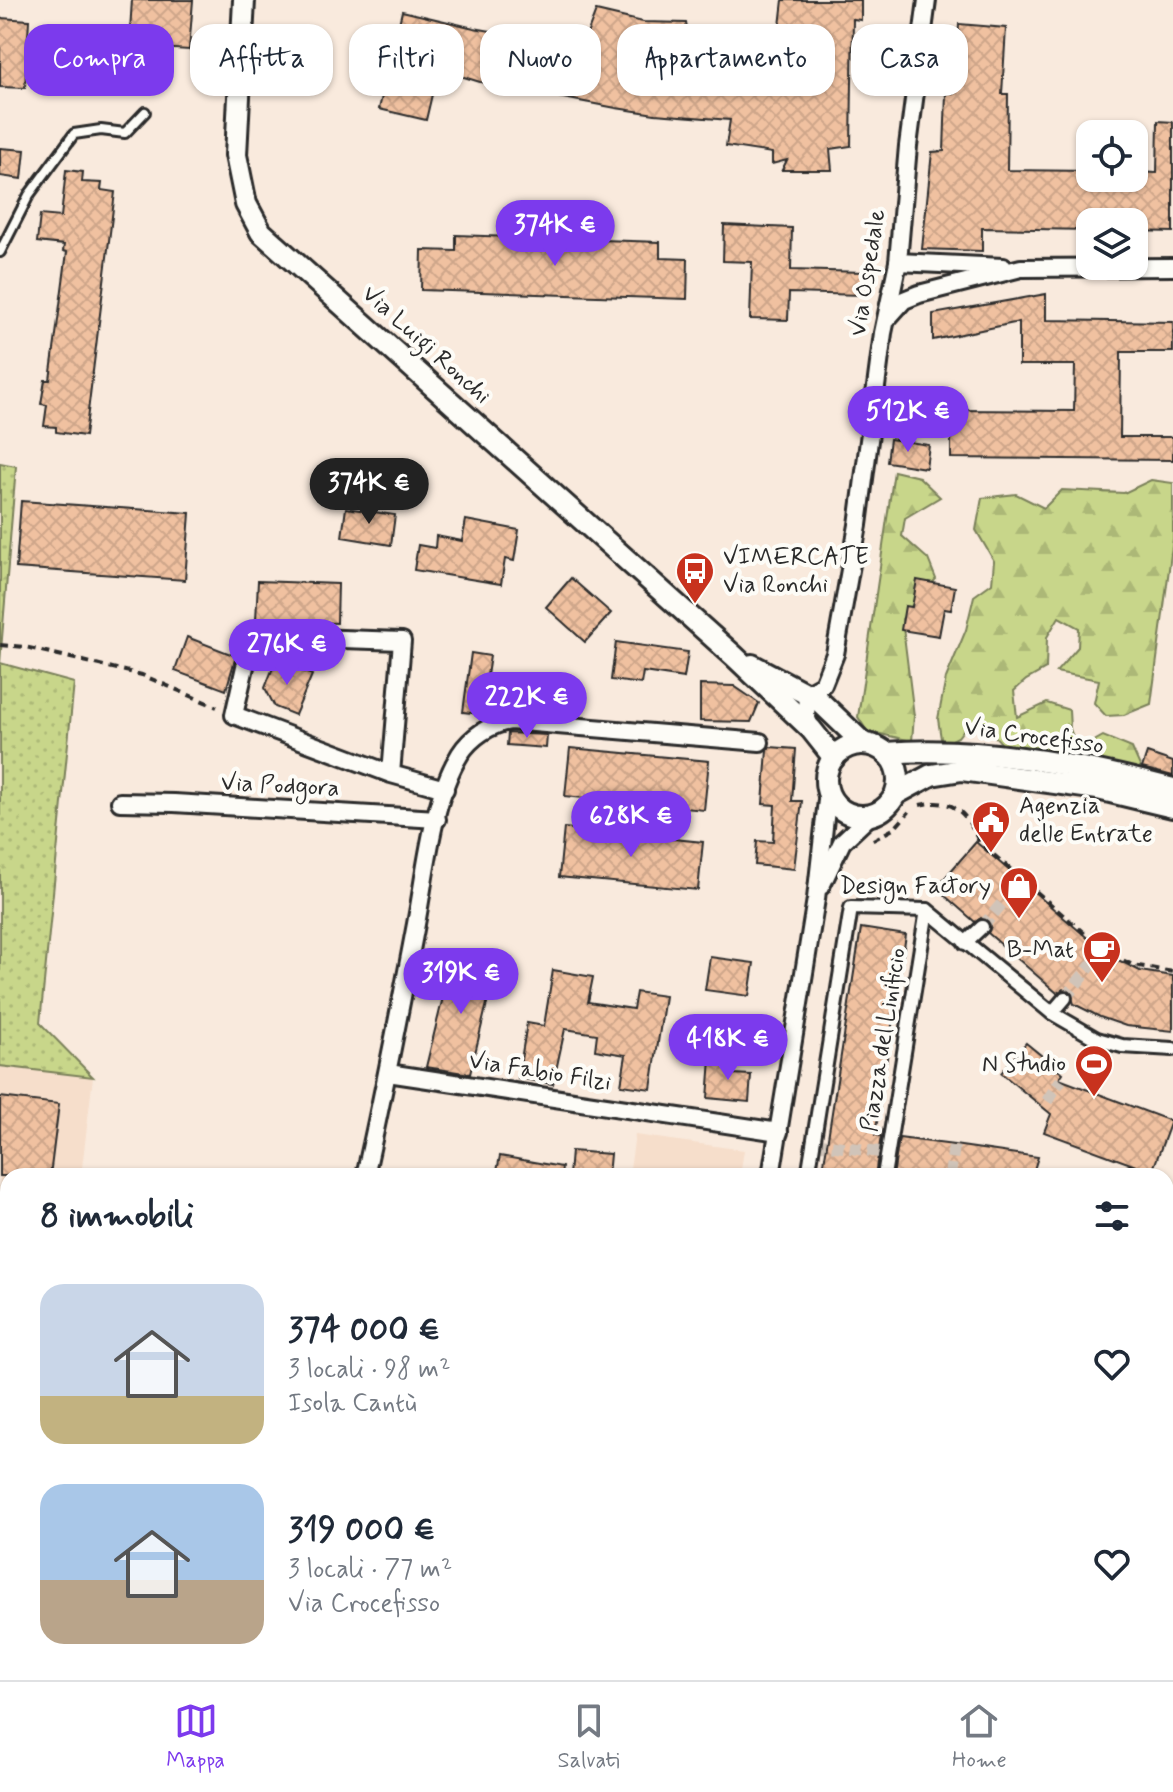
<!DOCTYPE html>
<html lang="it">
<meta charset="utf-8">
<style>
:root{--surface:#fff;--page:#f2f2f3;--text:#1f2937;--muted:#747a83;--line:#e0e1e3;--accent:#7c3aed}
body{margin:0;font-family:Mynerve,sans-serif;background:var(--page);color:var(--text);height:100vh;display:flex;flex-direction:column;font-size:30px;white-space:nowrap}
*{box-sizing:border-box;margin:0}
p{font-size:26px;color:var(--muted)}
.icon{flex:none;width:44px;height:44px;fill:none;stroke:currentColor;stroke-width:2;stroke-linecap:round;stroke-linejoin:round}
.map{position:relative;flex:1;overflow:hidden}
.drawer{position:absolute;left:0px;top:1168px;width:1174px;height:512px;display:flex;flex-direction:column;background:var(--surface);border-radius:24px 24px 0 0;box-shadow:0 2px 6px #0004}
.drawer>*{flex:none}
.guide{position:absolute;left:24px;top:24px;width:1126px;height:72px;display:flex;gap:16px}
.fabs{position:absolute;left:1076px;top:120px;display:grid;gap:16px}
.fabs a{display:grid;place-items:center;width:72px;height:72px;border-radius:16px;background:var(--surface);box-shadow:0 2px 6px #0004;font-size:40px}
.price{position:absolute;translate:-50% -68px;padding:0 18px;border-radius:28px;background:var(--accent);color:#fff;font-size:26px;line-height:52px;filter:drop-shadow(0 2px 4px #0008)}
.price::after{content:'';position:absolute;left:50%;top:48px;width:24px;height:18px;margin-left:-12px;background:inherit;clip-path:polygon(0 0,100% 0,50% 100%)}
.price.active{background:#222;color:#fff}
ul{padding:0;list-style:none}
li{display:flex;align-items:center;gap:24px;height:200px;padding:0 40px}
li span{display:grid;place-items:center;flex:none;width:224px;height:160px;border-radius:24px;color:#555}
li>.icon{margin-inline-start:auto}
span .icon{width:96px;height:96px;fill:#fffc;stroke-width:1}
li b{font-size:34px}
h2{display:flex;justify-content:space-between;align-items:center;height:96px;padding:0 40px;font-size:34px}
.pill{padding:0 28px;border-radius:24px;background:var(--surface);box-shadow:0 2px 6px #0004;font-size:28px;line-height:72px}
.pill.active{background:var(--accent);color:#fff}
.tab-bar{display:flex;justify-content:space-around;align-items:center;height:112px;border-top:2px solid var(--line);background:var(--surface);font-size:22px;color:var(--muted)}
.tab-bar a{display:grid;justify-items:center;gap:4px}
.tab-bar .active{color:var(--accent)}
.map>svg:first-child{display:block}
</style>
<div class="map">
<svg width="1173" height="1680" viewBox="0 0 1173 1680">
<defs>
<pattern id="grass-dots" width="8" height="8" patternUnits="userSpaceOnUse" patternTransform="scale(2)"><rect width="8" height="8" fill="#c8d68a"/><path d="M2 2h.1M6 6h.1" fill="none" stroke="#acb877" stroke-width="1.8" stroke-linecap="round"/></pattern>
<pattern id="forest-firs" width="22" height="20" patternUnits="userSpaceOnUse" patternTransform="scale(2)"><rect width="22" height="20" fill="#c8d68a"/><path d="M5 1l3.5 6h-7zM16 11l3.5 6h-7z" fill="#acb877"/></pattern>
<pattern id="building-cross-hatch" width="8" height="8" patternUnits="userSpaceOnUse" patternTransform="scale(2)"><rect width="8" height="8" fill="#f0c1a0"/><path d="M0 0l8 8M0 8l8-8" fill="none" stroke="#cea68a"/></pattern>
</defs>
<rect width="100%" height="100%" fill="#f9eadd"/>
<filter id="ink" filterUnits="userSpaceOnUse"><feTurbulence type="fractalNoise" baseFrequency=".0125" numOctaves="2"/><feDisplacementMap in="SourceGraphic" scale="16" xChannelSelector="R" yChannelSelector="G"/><feConvolveMatrix kernelMatrix="1 2 1 2 8 2 1 2 1" color-interpolation-filters="sRGB"/></filter>
<g filter="url(#ink)">
<!-- built -->
<g fill="#f6decb">
<polygon points="0,1066 93,1077 81,1176 8,1176 8,1593 0,1593"/>
<polygon points="635,1135 744,1150 740,1176 629,1176"/>
<polygon points="124,1672 470,1672 469,1680 124,1680"/>
</g>
<!-- grass -->
<polygon fill="url(#grass-dots)" stroke="#7a805a" stroke-width="2" points="0,463 16,466 0,663 74,683 40,1023 93,1077 0,1066"/>
<!-- forest -->
<g fill="url(#forest-firs)" stroke="#7a805a" stroke-width="2">
<polygon points="894,471 919,477 940,497 905,518 902,536 928,559 936,579 916,600 902,619 914,716 912,741 867,731 858,717"/>
<path d="M1151 480 1173 483V539L1151 704 1124 715 1106 716 1094 703 1099 680 1056 672 1078 647 1079 628 1059 617 1047 637 1046 669 1026 680 1014 691 1017 717 1047 703 1069 710 1070 729 1078 750 1103 736 1132 748 1144 775 1009 754C998 737 988 727 968 724L958 737 942 745 938 719 946 678 966 630 974 596 992 583 994 561 976 530 982 498 1016 494 1044 508 1062 490 1124 493Z"/>
</g>
<!-- building -->
<g fill="url(#building-cross-hatch)" stroke="#2b2b2b" stroke-width="2">
<polygon points="132,0 193,0 189,50 129,46"/>
<polygon points="783,0 861,0 861,20 853,19 851,146 830,149 832,170 782,170 787,160 772,164 772,153 726,146 730,120 655,114 616,108 480,82 438,69 426,120 379,109 402,11 474,28 582,47 596,11 643,22 686,23 692,59 776,61"/>
<polygon points="0,18 29,20 25,88 0,87"/>
<polygon points="959,24 1006,28 1002,94 1008,94 1007,170 1090,171 1090,178 1134,178 1134,172 1157,173 1158,121 1173,122 1173,232 1134,231 1134,222 1090,222 1090,230 982,228 982,251 922,249 932,152 944,151 946,93 955,93"/>
<polygon points="0,148 25,150 22,179 0,176"/>
<polygon points="66,170 83,172 82,182 102,183 101,190 115,192 85,436 56,432 56,427 44,426 47,405 41,404 45,380 50,380 67,252 63,251 64,245 37,242 40,215 61,217"/>
<polygon points="724,225 792,228 791,270 864,272 863,295 789,293 788,320 750,319 752,262 723,261"/>
<polygon points="456,235 660,242 660,258 688,259 687,299 421,290 422,250 456,251"/>
<polygon points="1046,294 1046,320 1173,322 1173,352 1121,352 1120,437 1173,437 1173,460 951,458 951,410 1074,411 1075,365 1019,365 1019,322 933,340 933,314"/>
<polygon points="890,439 929,445 926,468 887,462"/>
<polygon points="21,501 190,513 185,580 16,568"/>
<polygon points="346,508 395,515 391,545 342,537"/>
<polygon points="466,520 519,530 514,561 505,559 501,584 414,570 418,545 435,548 436,536 462,541"/>
<polygon points="571,578 611,613 585,642 546,607"/>
<polygon points="917,580 955,587 951,610 944,609 939,636 901,630 905,606 912,607"/>
<polygon points="258,581 338,584 337,623 256,620"/>
<polygon points="187,637 236,656 226,690 175,671"/>
<polygon points="616,642 688,652 684,678 643,672 641,684 611,680"/>
<polygon points="471,653 490,656 481,714 463,712"/>
<polygon points="276,660 312,675 295,715 275,707 265,688"/>
<polygon points="700,685 734,686 759,703 751,722 700,721"/>
<polygon points="508,733 547,735 546,748 507,745"/>
<polygon points="770,747 796,749 792,801 802,801 794,869 755,865 757,841 773,842 775,805 763,804 767,750"/>
<polygon points="570,748 709,761 704,810 565,796"/>
<polygon points="1147,753 1173,762 1173,776 1142,768"/>
<polygon points="564,828 703,842 698,890 559,877"/>
<polygon points="976,842 1106,954 1140,971 1173,976 1173,1031 1126,1026 1100,1017 1074,1004 1070,991 1063,989 1057,993 988,933 991,926 988,920 981,918 975,922 936,888"/>
<polygon points="861,928 906,935 875,1135 881,1136 875,1176 822,1176"/>
<polygon points="453,956 496,966 470,1074 426,1067"/>
<polygon points="710,957 754,963 749,996 705,990"/>
<polygon points="553,970 593,977 588,1002 633,1009 636,992 665,996 651,1089 621,1085 626,1055 595,1050 597,1034 565,1029 553,1084 518,1078 527,1023 544,1026"/>
<polygon points="1026,1043 1063,1073 1059,1079 1171,1121 1152,1172 1044,1132 1051,1114 1001,1073"/>
<polygon points="711,1059 734,1061 733,1074 751,1075 749,1102 708,1098"/>
<polygon points="0,1097 59,1104 50,1176 0,1176"/>
<polygon points="899,1138 954,1145 1038,1157 1032,1176 893,1176"/>
<polygon points="571,1151 610,1154 608,1176 569,1176"/>
<polygon points="500,1156 562,1167 561,1176 496,1176"/>
</g>
<g fill="none" stroke-linecap="round" stroke-linejoin="round">
<!-- pedestrian-tunnel -->
<g stroke="#d0c4b9" stroke-width="12" stroke-dasharray="12 6" stroke-linecap="butt">
<polyline points="982,927 1021,881"/>
<polyline points="1065,998 1102,952"/>
<polyline points="1047,1101 1061,1080"/>
<polyline points="814,1143 887,1153"/>
<polyline points="950,1176 954,1145"/>
</g>
<!-- service casing -->
<g stroke="#2b2b2b" stroke-width="14">
<polyline id="service" points="0,252 29,195 74,134 101,130 125,133 145,112"/>
</g>
<!-- pedestrian casing -->
<g stroke="#2b2b2b" stroke-width="18">
<g id="pedestrian">
<polyline points="965,943 982,927"/>
<polyline points="1052,1013 1065,998"/>
<polyline points="808,1176 851,908 927,910 1052,1013 1097,1039 1122,1046 1173,1049"/>
<polyline points="884,1176 927,910"/>
<polyline points="1130,1176 1131,1173"/>
</g>
</g>
<!-- minor casing -->
<g stroke="#2b2b2b" stroke-width="22">
<g id="minor">
<polyline points="898,262 1003,267"/>
<polyline points="887,319 904,300 919,294 1021,268 1173,267"/>
<polyline points="811,729 806,716 807,693 823,684 835,654 858,525 883,333 898,262 908,146 927,0"/>
<polyline points="391,774 402,641 252,636 234,715 391,774 445,789"/>
<polyline points="120,802 174,803 437,819"/>
<polyline points="821,886 842,842 872,814"/>
<polyline points="388,1073 779,1132"/>
<path d="M365 1176C384 1092 400 1009 416 924 426 872 432 799 460 754 471 737 490 724 510 721L760 742"/>
<polyline points="771,1176 816,899 828,791"/>
<polyline points="1166,1527 1173,1530"/>
<polyline points="0,1614 8,1614"/>
<polyline points="70,1680 70,1672"/>
<polyline points="687,1680 688,1672"/>
<polyline points="712,1680 1014,1672"/>
</g>
</g>
<!-- tertiary casing -->
<g stroke="#2b2b2b" stroke-width="26">
<g id="tertiary">
<polyline points="244,0 236,155 246,204 261,232 734,656 811,729 834,758"/>
<polyline points="752,665 818,700 864,744"/>
<circle cx="862" cy="780" r="36"/>
<path d="M886 753C979 745 1083 765 1173 789"/>
<polyline points="896,794 931,775 962,770 1098,789 1173,807"/>
<polyline points="1166,1426 1173,1407"/>
<polyline points="1075,1680 1078,1672"/>
</g>
</g>
<!-- path -->
<g stroke="#2b2b2b" stroke-width="4" stroke-dasharray="8 6" stroke-linecap="butt">
<polyline points="0,645 25,647 142,675 217,707"/>
<path d="M920 805C955 797 967 814 979 842L1107 953 1133 965 1173 972"/>
<polyline points="873,840 895,828 909,812"/>
<polyline points="1103,949 1113,936"/>
<polyline points="1166,1377 1173,1358"/>
<polyline points="1166,1498 1173,1478"/>
</g>
<!-- service -->
<use href="#service" stroke="#fdfcf7" stroke-width="8"/>
<!-- pedestrian -->
<use href="#pedestrian" stroke="#fdfcf7" stroke-width="12"/>
<!-- minor -->
<use href="#minor" stroke="#fdfcf7" stroke-width="16"/>
<!-- tertiary -->
<use href="#tertiary" stroke="#fdfcf7" stroke-width="20"/>
</g>
</g>
<!-- icons -->
<defs>
<g id="bus-pin" transform="scale(2)"><path d="M0 17L-7.5 6A9.5 9.5 0 1 1 7.5 6Z" fill="#c8321e" stroke="#fdfcf7"/><path d="M-5-6H5V4H4V6H2V4H-2V6H-4V4H-5ZM-3.5-4V0h7V-4ZM-3.5 1.2v1.5H-2V1.2ZM2 1.2v1.5H3.5V1.2Z" fill="#fff"/></g>
<g id="civic-pin" transform="scale(2)"><path d="M0 17L-7.5 6A9.5 9.5 0 1 1 7.5 6Z" fill="#c8321e" stroke="#fdfcf7"/><path d="M-.6-6.5H3V-4.5H.6V-3L4-1V1h2V6H-6V1h2V-1L-.6-3ZM-1.2 2.5V6h2.4V2.5Z" fill="#fff"/></g>
<g id="shop-pin" transform="scale(2)"><path d="M0 17L-7.5 6A9.5 9.5 0 1 1 7.5 6Z" fill="#c8321e" stroke="#fdfcf7"/><path d="M-5-2.5h2.3a2.7 3.5 0 0 1 5.4 0H5L5.5 6h-11ZM-1.5-2.5h3a1.5 2.3 0 0 0-3 0Z" fill="#fff"/></g>
<g id="cafe-pin" transform="scale(2)"><path d="M0 17L-7.5 6A9.5 9.5 0 1 1 7.5 6Z" fill="#c8321e" stroke="#fdfcf7"/><path d="M-5.5-4.5H6V0H3Q3 3.5 0 3.5H-2.5Q-5.5 3.5-5.5 0ZM3-3.2v2h1.7v-2ZM-6 4.5H4V6H-6Z" fill="#fff"/></g>
<g id="stadium-pin" transform="scale(2)"><path d="M0 17L-7.5 6A9.5 9.5 0 1 1 7.5 6Z" fill="#c8321e" stroke="#fdfcf7"/><path d="M0-5a6.5 5 0 1 0 0 10a6.5 5 0 1 0 0-10ZM-3.5-1.8h7v3.6h-7Z" fill="#fff"/></g>
</defs>
<g fill-rule="evenodd">
<use href="#bus-pin" x="695" y="571"/>
<use href="#civic-pin" x="991" y="820"/>
<use href="#shop-pin" x="1019" y="886"/>
<use href="#cafe-pin" x="1102" y="950"/>
<use href="#stadium-pin" x="1094" y="1064"/>
</g>
<g text-anchor="middle" dominant-baseline="central" stroke-width="8" stroke-linejoin="round" paint-order="stroke">
<!-- street labels -->
<g font-size="24" fill="#2b2b2b" stroke="#fdfcf7">
<text transform="translate(868 273) rotate(-81)">Via Ospedale</text>
<text transform="translate(426 345) rotate(42)">Via Luigi Ronchi</text>
<text transform="translate(1034 737) rotate(8)">Via Crocefisso</text>
<text transform="translate(280 786) rotate(3)">Via Podgora</text>
<text transform="translate(884 1040) rotate(-81)">Piazza del Linificio</text>
<text transform="translate(540 1072) rotate(9)">Via Fabio Filzi</text>
</g>
<!-- poi labels -->
<g font-size="24" fill="#2b2b2b" stroke="#fdfcf7" text-anchor="end">
<text x="723" y="557" text-anchor="start">VIMERCATE<tspan x="723" dy="28">Via Ronchi</tspan></text>
<text x="1019" y="806" text-anchor="start">Agenzia<tspan x="1019" dy="28">delle Entrate</tspan></text>
<text x="991" y="886">Design Factory</text>
<text x="1074" y="950">B-Mat</text>
<text x="1066" y="1064">N Studio</text>
</g>
</g>
</svg>
<div class="fabs">
<a><svg class="icon" aria-label="locate" viewBox="0 0 24 24"><circle cx="12" cy="12" r="6"/><path d="M12 2v4M12 18v4M2 12h4M18 12h4"/></svg></a>
<a><svg class="icon" aria-label="layers" viewBox="0 0 24 24"><path d="M12 4l9 5-9 5-9-5zM3 14l9 5 9-5"/></svg></a>
</div>
<b class="price" style="left:555px;top:268px">374K €</b>
<b class="price" style="left:908px;top:454px">512K €</b>
<b class="price active" style="left:369px;top:526px">374K €</b>
<b class="price" style="left:287px;top:687px">276K €</b>
<b class="price" style="left:527px;top:740px">222K €</b>
<b class="price" style="left:631px;top:859px">628K €</b>
<b class="price" style="left:461px;top:1016px">319K €</b>
<b class="price" style="left:728px;top:1082px">418K €</b>
<div class="guide">
<a class="pill active">Compra</a>
<a class="pill">Affitta</a>
<a class="pill">Filtri</a>
<a class="pill">Nuovo</a>
<a class="pill">Appartamento</a>
<a class="pill">Casa</a>
</div>
<section class="drawer">
<h2>8 immobili<svg class="icon" aria-label="filters" viewBox="0 0 24 24"><path d="M4 7h16M4 17h16"/><circle cx="9" cy="7" r="2"/><circle cx="15" cy="17" r="2"/></svg></h2>
<ul>
<li><span style="background:linear-gradient(#c9d6e8 70%,#c2b280 0)"><svg class="icon" aria-label="home" viewBox="0 0 24 24"><path d="M3 11l9-7 9 7M6 9v11h12V9"/></svg></span><div><b>374 000 €</b><p>3 locali · 98 m²</p><p>Isola Cantù</p></div><svg class="icon" aria-label="heart" viewBox="0 0 24 24"><path d="M12 20l-8-8c-3-5 5-10 8-4 3-6 11-1 8 4z"/></svg></li>
<li><span style="background:linear-gradient(#a9c7e8 60%,#b9a48a 0)"><svg class="icon" aria-label="home" viewBox="0 0 24 24"><path d="M3 11l9-7 9 7M6 9v11h12V9"/></svg></span><div><b>319 000 €</b><p>3 locali · 77 m²</p><p>Via Crocefisso</p></div><svg class="icon" aria-label="heart" viewBox="0 0 24 24"><path d="M12 20l-8-8c-3-5 5-10 8-4 3-6 11-1 8 4z"/></svg></li>
</ul>
</section>
</div>
<nav class="tab-bar">
<a class="active"><svg class="icon" aria-label="map" viewBox="0 0 24 24"><path d="M3 6l6-2 6 2 6-2v14l-6 2-6-2-6 2zM9 4v14M15 6v14"/></svg>Mappa</a>
<a><svg class="icon" aria-label="saved" viewBox="0 0 24 24"><path d="M7 4h10v16l-5-4-5 4z"/></svg>Salvati</a>
<a><svg class="icon" aria-label="home" viewBox="0 0 24 24"><path d="M3 11l9-7 9 7M6 9v11h12V9"/></svg>Home</a>
</nav>
